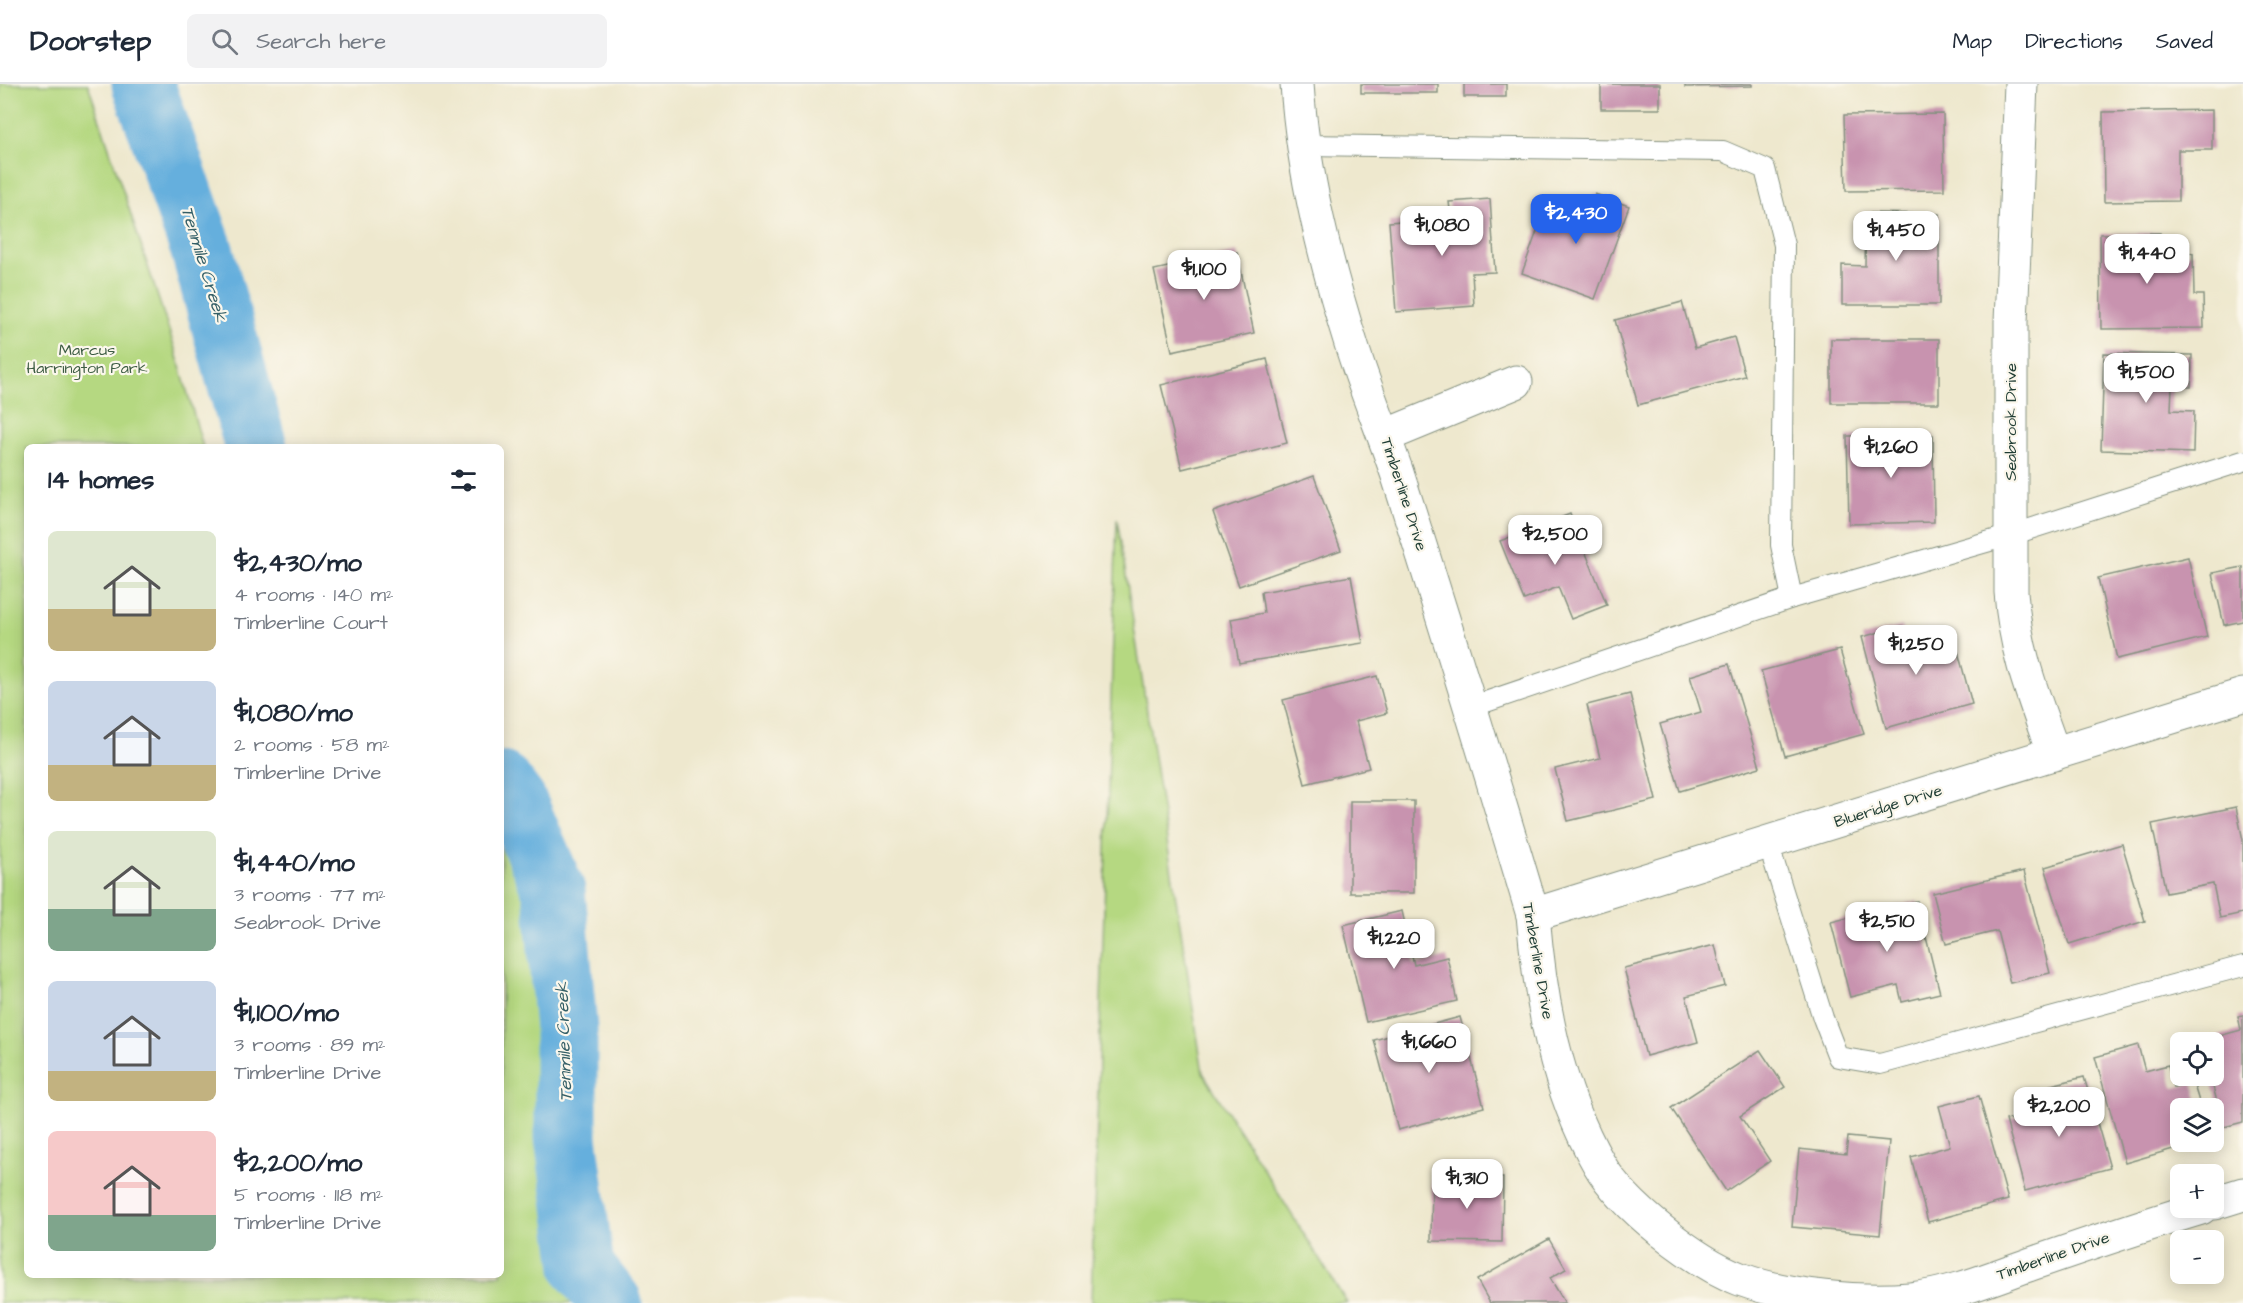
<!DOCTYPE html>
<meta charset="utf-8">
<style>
:root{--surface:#fff;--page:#f2f2f3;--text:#1f2937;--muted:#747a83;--line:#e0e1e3;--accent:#2563eb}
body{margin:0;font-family:"Architects Daughter",sans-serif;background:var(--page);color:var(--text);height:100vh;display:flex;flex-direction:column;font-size:22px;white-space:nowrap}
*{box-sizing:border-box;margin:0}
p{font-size:20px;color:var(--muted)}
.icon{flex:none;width:33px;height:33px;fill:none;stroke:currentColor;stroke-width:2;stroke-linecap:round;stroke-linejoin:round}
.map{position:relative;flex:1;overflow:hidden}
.details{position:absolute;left:24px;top:360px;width:480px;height:834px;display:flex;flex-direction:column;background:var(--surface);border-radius:9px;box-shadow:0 3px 15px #0003}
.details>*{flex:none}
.controls{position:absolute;left:2170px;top:948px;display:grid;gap:12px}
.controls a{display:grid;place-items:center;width:54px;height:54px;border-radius:9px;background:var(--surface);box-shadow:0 3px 15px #0003;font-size:30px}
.price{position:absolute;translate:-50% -51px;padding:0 14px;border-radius:12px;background:#fff;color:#222;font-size:20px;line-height:39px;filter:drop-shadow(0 2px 3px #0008)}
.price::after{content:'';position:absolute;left:50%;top:36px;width:18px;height:14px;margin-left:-9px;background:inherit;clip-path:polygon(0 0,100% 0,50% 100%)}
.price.on{background:var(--accent);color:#fff}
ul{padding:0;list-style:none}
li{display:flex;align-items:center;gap:18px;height:150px;padding:0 24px}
li span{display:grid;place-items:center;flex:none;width:168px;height:120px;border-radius:9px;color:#555}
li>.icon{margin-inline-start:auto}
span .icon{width:72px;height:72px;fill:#fffc;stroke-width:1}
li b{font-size:26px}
h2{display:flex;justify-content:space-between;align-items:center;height:72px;padding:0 24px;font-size:26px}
header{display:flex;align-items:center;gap:36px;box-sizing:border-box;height:84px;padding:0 30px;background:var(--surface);border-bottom:2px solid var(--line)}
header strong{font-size:28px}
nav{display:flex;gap:33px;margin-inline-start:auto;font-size:21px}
.search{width:420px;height:54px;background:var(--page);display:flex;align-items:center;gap:15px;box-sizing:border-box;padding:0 21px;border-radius:9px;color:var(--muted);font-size:22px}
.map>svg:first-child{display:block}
</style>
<header>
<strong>Doorstep</strong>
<div class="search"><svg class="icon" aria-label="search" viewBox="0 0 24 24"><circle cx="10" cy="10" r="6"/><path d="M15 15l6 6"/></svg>Search here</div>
<nav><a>Map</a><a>Directions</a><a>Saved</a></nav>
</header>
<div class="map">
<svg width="2243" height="1219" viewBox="0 0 2243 1219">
<rect width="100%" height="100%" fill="#fbf7ec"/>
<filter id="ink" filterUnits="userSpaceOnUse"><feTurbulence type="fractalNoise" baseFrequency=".0167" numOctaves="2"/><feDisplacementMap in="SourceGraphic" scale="12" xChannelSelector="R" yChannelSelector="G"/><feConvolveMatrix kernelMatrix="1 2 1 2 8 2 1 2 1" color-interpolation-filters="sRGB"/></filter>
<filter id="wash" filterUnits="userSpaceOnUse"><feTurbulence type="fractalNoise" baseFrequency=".008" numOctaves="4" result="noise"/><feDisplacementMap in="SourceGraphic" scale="24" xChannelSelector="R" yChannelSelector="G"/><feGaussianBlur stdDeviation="1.35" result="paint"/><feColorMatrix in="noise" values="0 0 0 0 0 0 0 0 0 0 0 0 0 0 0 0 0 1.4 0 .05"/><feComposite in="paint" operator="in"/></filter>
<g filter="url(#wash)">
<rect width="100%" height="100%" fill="#eee8ce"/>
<!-- green -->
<g fill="#b5d881" stroke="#6a8a5a" stroke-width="1.5">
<polygon points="0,0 88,0 175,265 203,363 27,363 27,1191 501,1191 501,753 538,817 559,1176 583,1219 0,1219"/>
<polygon points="1117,434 1203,989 1347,1219 1091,1219"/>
</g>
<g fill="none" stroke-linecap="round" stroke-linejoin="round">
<!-- river -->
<g stroke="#65afdd" stroke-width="63">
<polyline points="143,0 201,163 256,363"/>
<polyline points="501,699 516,719 554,807 566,945 566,1054 583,1183 611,1219"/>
</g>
</g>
<g id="blocks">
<!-- building -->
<g fill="#c893af">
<rect x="1361" y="0" width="77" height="9"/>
<rect x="1464" y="0" width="42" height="13"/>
<rect x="1601" y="0" width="59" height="25"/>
<polygon points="1685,0 1752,0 1752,2 1685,3"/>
<polygon points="2212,26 2212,66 2178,66 2178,117 2104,118 2103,28"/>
<polygon points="1943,30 1944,106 1846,107 1844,31"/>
<polygon points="1595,110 1629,122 1595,215 1522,189 1549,114 1589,128"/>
<polygon points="1490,115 1495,188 1472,189 1474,222 1396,228 1389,138 1451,133 1449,118"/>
<polygon points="1866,129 1939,130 1939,221 1842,221 1842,181 1865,182"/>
<polygon points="2160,149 2160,170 2193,169 2194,211 2203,211 2204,244 2101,245 2100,150"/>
<polygon points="1237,168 1254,249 1172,267 1154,186"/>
<polygon points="1682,218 1695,264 1734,253 1745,292 1638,321 1615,236"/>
<rect x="1831" y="255" width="108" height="64"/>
<polygon points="2104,269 2192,271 2191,303 2172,303 2171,326 2194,327 2193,369 2101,366"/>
<polygon points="1267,275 1287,359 1182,385 1161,301"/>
<polygon points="1933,351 1934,438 1849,440 1847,352"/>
<polygon points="1314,392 1341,466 1239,502 1213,428"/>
<polygon points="1570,430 1607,521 1571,535 1558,503 1524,516 1500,457"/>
<polygon points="2188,473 2207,553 2117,575 2098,494"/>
<polygon points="2243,483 2243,537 2224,541 2212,489"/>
<polygon points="1351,492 1363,559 1239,579 1231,535 1264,529 1261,508"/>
<polygon points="1902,542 1907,561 1953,549 1972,620 1886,644 1862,553"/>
<polygon points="1840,566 1864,650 1785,672 1761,587"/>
<polygon points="1729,580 1760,683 1680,707 1660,640 1701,628 1690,592"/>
<polygon points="1377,592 1387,629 1356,637 1369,684 1305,700 1283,616"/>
<polygon points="1630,610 1656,716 1568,737 1555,685 1600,674 1587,621"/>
<rect x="1350" y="717" width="64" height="92"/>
<polygon points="2236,723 2243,756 2243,829 2220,834 2213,800 2166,809 2152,740"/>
<polygon points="2122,760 2145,837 2069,860 2045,783"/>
<polygon points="2024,787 2050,889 2010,899 1997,847 1946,860 1933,809"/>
<polygon points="1917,817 1940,909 1902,918 1898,901 1850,913 1831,838"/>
<polygon points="1402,827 1414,881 1447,873 1457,917 1366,938 1343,841"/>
<polygon points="1715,861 1725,902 1686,912 1698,958 1646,972 1624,884"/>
<polygon points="2243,931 2243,1038 2224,1043 2210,992 2214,992 2214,958 2201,957 2241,946 2238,932"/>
<polygon points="1460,933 1484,1023 1398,1046 1374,956"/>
<polygon points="2138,961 2145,987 2168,981 2174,1003 2193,998 2201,1024 2181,1024 2181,1058 2197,1058 2125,1079 2095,973"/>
<polygon points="1760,966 1785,1003 1740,1032 1770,1077 1726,1107 1671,1024"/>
<polygon points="2084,993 2110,1084 2025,1107 2006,1036 2049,1025 2043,1003"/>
<polygon points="1979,1012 2008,1116 1928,1138 1911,1073 1950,1062 1939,1022"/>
<polygon points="1848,1053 1889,1057 1880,1151 1792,1143 1799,1065 1846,1070"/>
<polygon points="1432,1093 1503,1094 1502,1158 1431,1157"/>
<polygon points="1549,1155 1566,1185 1550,1194 1565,1219 1490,1219 1477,1196"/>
</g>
</g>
</g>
<g filter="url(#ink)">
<use href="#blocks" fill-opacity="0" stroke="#869281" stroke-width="1.5"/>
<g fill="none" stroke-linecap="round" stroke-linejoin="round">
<!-- service casing -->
<g stroke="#869281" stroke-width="22">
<g id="service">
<polyline points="1304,61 1723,67 1765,85 1784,161 1781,461 1792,514"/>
<polyline points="1471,623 1792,514 2011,451 2243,377"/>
<polyline points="1768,759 1823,934 1838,973 1880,980 2243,882"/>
</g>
</g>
<!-- minor casing -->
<g stroke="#869281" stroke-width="35">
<g id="minor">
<path d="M1297 0C1303 90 1326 180 1353 266 1366 307 1383 348 1397 389 1444 536 1489 683 1533 831 1540 916 1556 1005 1599 1080 1623 1122 1695 1178 1740 1195 1788 1213 1860 1219 1910 1215 1952 1211 1994 1193 2034 1179 2089 1160 2145 1141 2201 1124"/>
<path d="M2021 0 2011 238V508C2015 568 2034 614 2054 670"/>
<polyline points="1385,352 1516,298"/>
<polyline points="1533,831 2243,611"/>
<polyline points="2214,1119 2243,1110"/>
</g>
</g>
<!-- service -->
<use href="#service" stroke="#fff" stroke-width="20"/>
<!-- minor -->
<use href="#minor" stroke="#fff" stroke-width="33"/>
</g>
</g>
<g text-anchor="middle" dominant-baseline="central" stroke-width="4.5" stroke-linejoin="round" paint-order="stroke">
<!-- park labels -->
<g font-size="16" fill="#3d5c43" stroke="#fbf7ec">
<text x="87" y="266">Marcus<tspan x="87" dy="18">Harrington Park</tspan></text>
</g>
<!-- street labels -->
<g font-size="16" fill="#1f3d34" stroke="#fbf7ec">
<text transform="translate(2011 338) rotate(-90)">Seabrook Drive</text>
<text transform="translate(1404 410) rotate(72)">Timberline Drive</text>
<text transform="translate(1888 722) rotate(-17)">Blueridge Drive</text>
<text transform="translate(1538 877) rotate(80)">Timberline Drive</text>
<text transform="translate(2053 1172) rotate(-19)">Timberline Drive</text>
</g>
<!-- water labels -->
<g font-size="18" font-style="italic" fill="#345f67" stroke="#fbf7ec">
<text transform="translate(204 180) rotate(73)">Tenmile Creek</text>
<text transform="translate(564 958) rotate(-92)">Tenmile Creek</text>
</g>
</g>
</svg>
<div class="controls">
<a><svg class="icon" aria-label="locate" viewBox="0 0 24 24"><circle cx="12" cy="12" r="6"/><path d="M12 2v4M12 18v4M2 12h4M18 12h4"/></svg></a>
<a><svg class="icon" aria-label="layers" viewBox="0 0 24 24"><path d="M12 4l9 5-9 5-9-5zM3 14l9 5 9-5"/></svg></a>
<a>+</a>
<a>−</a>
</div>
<b class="price on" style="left:1576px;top:161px">$2,430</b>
<b class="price" style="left:1442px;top:173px">$1,080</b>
<b class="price" style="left:1896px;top:178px">$1,450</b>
<b class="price" style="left:2147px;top:201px">$1,440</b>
<b class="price" style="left:1204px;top:217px">$1,100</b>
<b class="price" style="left:2146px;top:320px">$1,500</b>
<b class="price" style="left:1891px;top:395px">$1,260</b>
<b class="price" style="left:1555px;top:482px">$2,500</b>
<b class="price" style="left:1916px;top:592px">$1,250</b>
<b class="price" style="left:1887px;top:869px">$2,510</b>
<b class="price" style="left:1394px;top:886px">$1,220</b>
<b class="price" style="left:1429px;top:990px">$1,660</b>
<b class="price" style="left:2059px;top:1054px">$2,200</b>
<b class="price" style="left:1467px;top:1126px">$1,310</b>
<section class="details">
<h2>14 homes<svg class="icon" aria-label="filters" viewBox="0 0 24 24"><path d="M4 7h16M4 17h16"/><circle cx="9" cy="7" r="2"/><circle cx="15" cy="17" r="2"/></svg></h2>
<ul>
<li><span style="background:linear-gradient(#dfe7d0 65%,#c2b280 0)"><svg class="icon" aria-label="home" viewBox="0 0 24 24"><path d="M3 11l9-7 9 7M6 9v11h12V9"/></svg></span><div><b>$2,430/mo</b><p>4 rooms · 140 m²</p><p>Timberline Court</p></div></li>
<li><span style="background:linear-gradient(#c9d6e8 70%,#c2b280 0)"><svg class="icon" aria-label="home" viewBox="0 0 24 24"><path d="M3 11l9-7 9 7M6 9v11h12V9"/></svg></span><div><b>$1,080/mo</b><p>2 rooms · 58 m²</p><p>Timberline Drive</p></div></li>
<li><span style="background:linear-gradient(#dfe7d0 65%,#7fa58c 0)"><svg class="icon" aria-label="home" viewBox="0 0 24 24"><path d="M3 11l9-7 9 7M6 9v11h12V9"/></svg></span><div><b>$1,440/mo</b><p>3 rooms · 77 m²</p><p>Seabrook Drive</p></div></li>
<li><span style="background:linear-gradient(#c9d6e8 75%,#c2b280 0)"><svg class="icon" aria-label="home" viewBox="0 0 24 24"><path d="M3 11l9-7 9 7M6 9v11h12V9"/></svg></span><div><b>$1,100/mo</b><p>3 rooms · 89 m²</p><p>Timberline Drive</p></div></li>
<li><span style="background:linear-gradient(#f6c9c9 70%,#7fa58c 0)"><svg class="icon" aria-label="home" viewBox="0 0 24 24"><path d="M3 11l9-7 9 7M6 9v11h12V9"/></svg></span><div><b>$2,200/mo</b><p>5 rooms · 118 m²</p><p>Timberline Drive</p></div></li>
</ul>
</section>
</div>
